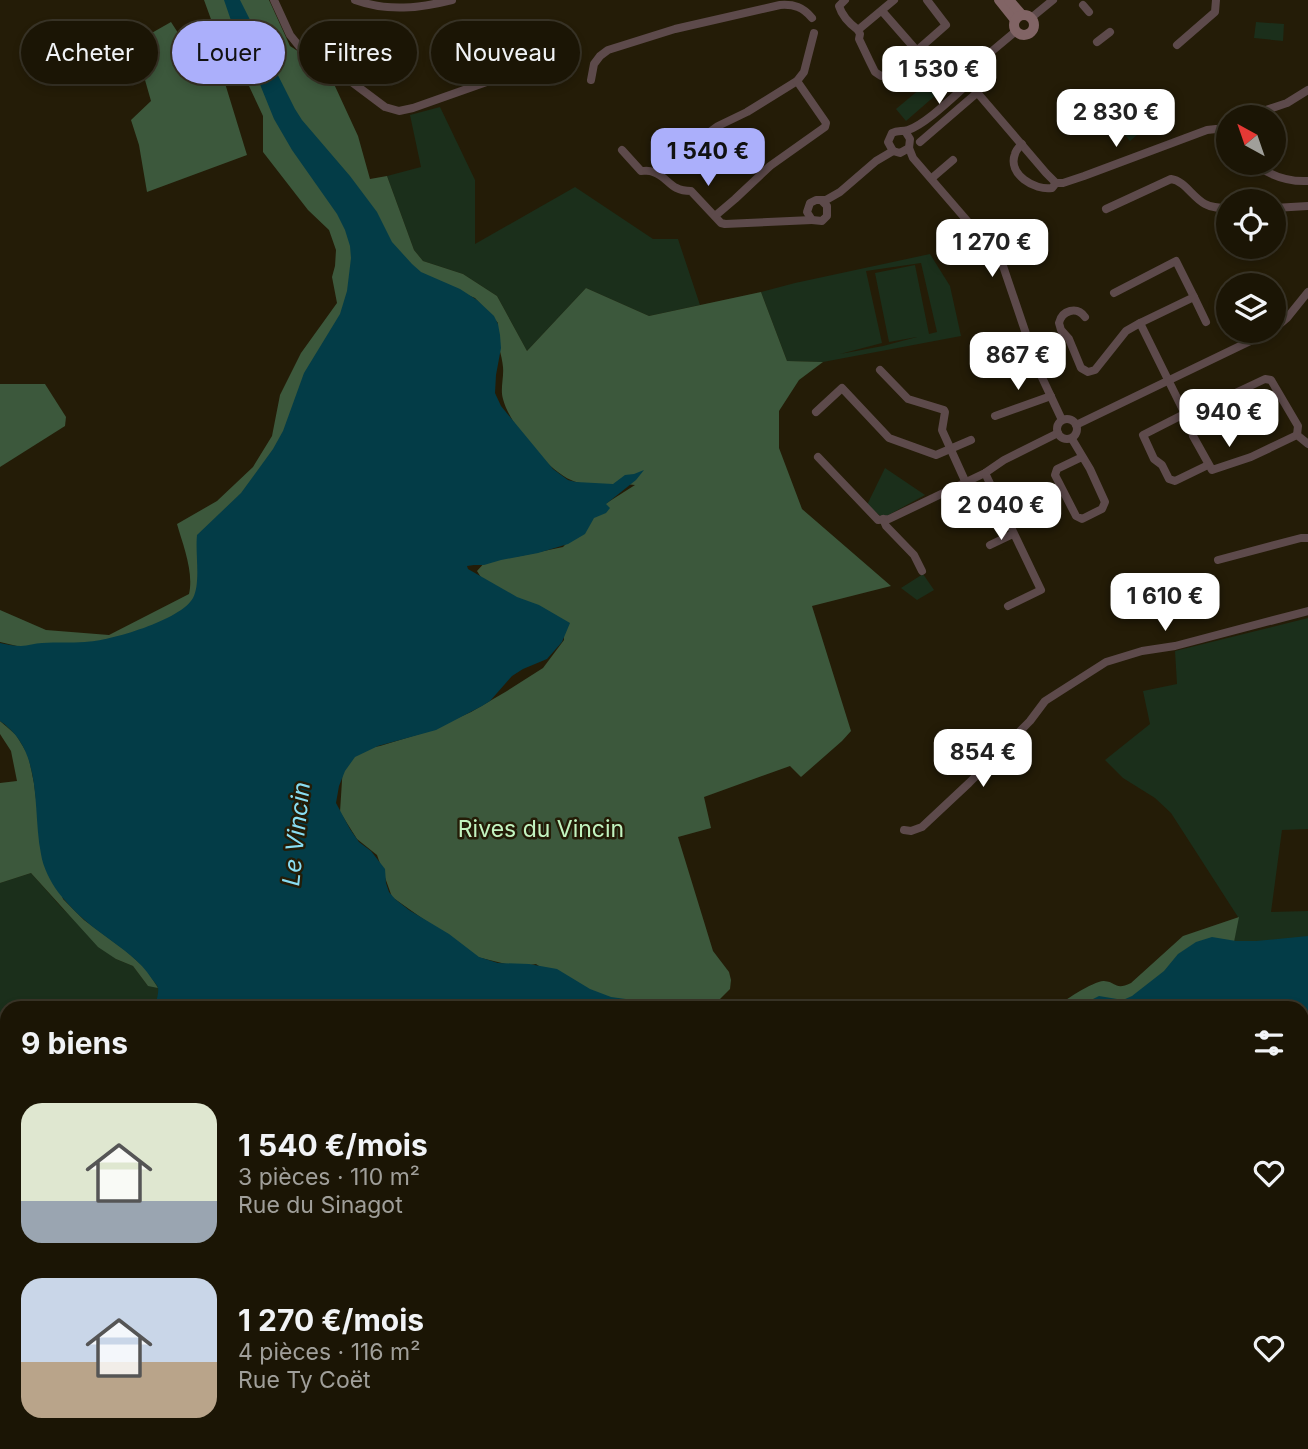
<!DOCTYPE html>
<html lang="fr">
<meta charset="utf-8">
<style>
:root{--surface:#1b1505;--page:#241e0f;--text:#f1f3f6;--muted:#a09f9a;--line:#393427;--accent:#abaffb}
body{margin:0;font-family:Inter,sans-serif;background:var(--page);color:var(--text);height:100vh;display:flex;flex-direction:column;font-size:26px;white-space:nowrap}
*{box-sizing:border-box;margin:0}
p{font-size:23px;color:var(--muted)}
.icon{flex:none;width:38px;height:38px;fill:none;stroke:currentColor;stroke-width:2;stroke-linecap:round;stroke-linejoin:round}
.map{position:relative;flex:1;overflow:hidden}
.side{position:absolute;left:0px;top:1001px;width:1309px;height:448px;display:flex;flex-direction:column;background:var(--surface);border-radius:21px 21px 0 0;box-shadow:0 4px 10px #0003,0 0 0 2px var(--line)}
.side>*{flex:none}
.guide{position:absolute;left:21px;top:21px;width:700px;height:63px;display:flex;gap:14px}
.needle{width:46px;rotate:320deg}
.tools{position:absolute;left:1216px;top:105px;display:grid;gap:14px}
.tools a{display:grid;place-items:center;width:70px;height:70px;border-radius:50%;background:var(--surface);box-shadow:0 4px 10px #0003,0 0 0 2px var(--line);font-size:35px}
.price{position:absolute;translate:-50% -60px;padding:0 16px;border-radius:14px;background:#fff;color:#222;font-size:23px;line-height:46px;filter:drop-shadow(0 2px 4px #0008)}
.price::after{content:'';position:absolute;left:50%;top:42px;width:21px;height:16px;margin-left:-10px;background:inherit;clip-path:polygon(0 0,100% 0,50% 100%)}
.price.selected{background:var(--accent);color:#111}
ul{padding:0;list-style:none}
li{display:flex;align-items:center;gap:21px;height:175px;padding:0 21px}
li span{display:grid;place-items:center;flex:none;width:196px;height:140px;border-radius:21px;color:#555}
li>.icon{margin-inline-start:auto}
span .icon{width:84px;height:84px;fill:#fffc;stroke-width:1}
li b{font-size:30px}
h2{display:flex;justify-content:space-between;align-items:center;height:84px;padding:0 21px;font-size:30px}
.chip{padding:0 24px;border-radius:32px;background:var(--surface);box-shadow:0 4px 10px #0003,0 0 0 2px var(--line);font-size:24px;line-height:63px}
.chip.selected{background:var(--accent);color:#111}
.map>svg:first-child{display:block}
</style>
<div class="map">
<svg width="1308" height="1449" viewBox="0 0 1308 1449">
<rect width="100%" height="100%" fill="#241c07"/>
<!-- green -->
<g fill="#1b2f1b" fill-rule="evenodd">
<polygon points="1256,22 1284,24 1283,41 1254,38"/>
<polygon points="944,69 953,80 906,121 896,109"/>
<polygon points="440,107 475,180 475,244 575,187 653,239 678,239 700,305 649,316 586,288 527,351 497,296 463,274 423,261 414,250 387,176 421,167 410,115"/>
<polygon points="1143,110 1153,121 1130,141 1120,129"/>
<path d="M930 254 950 286 961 336 823 362 787 361 761 292 795 283ZM921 263 937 332 929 334 915 265 875 273 889 342 917 337 883 346 840 354 882 343 866 271Z"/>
<polygon points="885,468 925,495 883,518 867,505"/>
<polygon points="923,574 934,590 917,600 901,588"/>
<polygon points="1308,618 1308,829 1282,830 1271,912 1308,911 1308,1060 1302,1008 1075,1008 1106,997 1234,940 1238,917 1171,813 1155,798 1123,778 1105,760 1150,724 1143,691 1177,684 1175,651"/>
<polygon points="0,713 224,1008 7,1008 7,1110 0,1109 0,883 31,873 62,908 116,959 133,966 148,986 4,723 0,721"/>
<polygon points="373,1442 418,1442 428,1449 364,1449"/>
<polygon points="459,1442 669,1442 668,1449 468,1449"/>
</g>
<!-- forest -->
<g fill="#3c583c">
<path d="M204 0H269L290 46 328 71 358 136 370 179 387 176 414 250 423 261 463 274 497 296 527 351 586 288 649 316 761 292 787 361 823 362 799 380 779 411V448L802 509 891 586 812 606 851 731 842 741 801 777 790 766 704 797 711 828 678 837 713 951 729 972 731 980 730 989 711 1008H658L605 1002 557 978 536 964 518 967 477 957 392 897 377 855 357 839 340 812 343 765 355 751 380 746 426 732 471 712 507 691 543 668 564 640V632L489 590 477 571 486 561 520 556 563 547 602 506 635 485C615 483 590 489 571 480 548 470 509 424 503 399 500 389 504 378 503 367 502 355 497 342 494 331L498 323 475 298 413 273 353 234 357 282 191 630 38 651 0 642V610L46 630 109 635 189 594C194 572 183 545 177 524L217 501 253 467 272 436 280 395 301 353 337 303 332 277 335 266 336 250 329 230 308 210 263 152V116L242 71 210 44 212 22Z"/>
<polygon points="171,22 202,70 224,80 247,155 147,192 139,145 131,120 151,101 143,73 131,72 120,51"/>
<polygon points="0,384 45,384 66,417 65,426 0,467"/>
<polygon points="0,721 16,735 28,755 34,783 37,807 63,899 84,920 126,951 146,969 158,988 148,986 133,966 116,959 98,947 31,873 0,883 0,783 17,781 11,751 0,734"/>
<path d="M1239 917 1233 947 1149 988 1122 1004 1084 1008H1054C1062 1002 1095 980 1104 981 1117 982 1115 991 1131 983L1183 936Z"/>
<polygon points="0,1109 7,1110 7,1442 310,1442 317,1449 0,1449"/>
<polygon points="832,1442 921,1442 917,1449 837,1449"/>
</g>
<!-- water -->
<g fill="#033c47">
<path d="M224 0H240L295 109 302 120 350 176 377 212 392 242 412 264 421 272 460 289 477 300 494 316 498 324 500 335 501 348 496 375 495 393 501 406 553 469 568 480 576 482 613 484 625 475 634 474 644 470 636 480 606 504 610 508 606 513 594 518 585 534 568 544 538 553 501 560 484 565H474L467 566 468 569 517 597 539 605 570 623 562 642 547 659 523 669 512 676 490 701 482 706 436 730 378 746 355 757 345 771 339 786 336 803 350 829 359 842 371 851 385 869 386 883 389 892 395 899 409 910 449 934 479 957 498 963 529 964 557 969 590 989 611 997 655 1003H669L683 1008H154C156 1003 159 993 158 988 157 984 154 982 152 979 140 960 122 949 105 936 88 924 71 909 58 892 50 881 43 867 41 854 32 809 44 750 0 721V643C6 644 14 646 21 646 28 646 35 643 42 643 57 642 71 643 85 642 110 641 181 620 193 598 201 583 195 553 197 535L241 493 273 449 283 431 304 373 340 314 347 291 351 258 350 246 345 230 337 214 292 150 274 119 259 82 238 41Z"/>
<polygon points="1308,936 1308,1244 1302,1243 1302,1008 1075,1008 1099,996 1123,1000 1132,996 1164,971 1178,954 1196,942 1212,937 1236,941 1256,941"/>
</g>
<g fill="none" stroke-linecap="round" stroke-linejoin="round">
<!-- street -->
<g stroke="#5d4a4b" stroke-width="8">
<polyline points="274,0 290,35 303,51 333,68 385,107 399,111 413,108 515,72"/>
<path d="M355 0C388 12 420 8 452 0"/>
<path d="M845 0 839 6C842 16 850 24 858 30"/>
<polyline points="894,0 858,30 860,34 859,39 870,62 875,72 881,76 889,75 946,25 927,0"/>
<polyline points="1083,5 1089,12"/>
<polyline points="882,11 917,51"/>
<polyline points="1031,18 1053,0"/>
<polyline points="1097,42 1110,32"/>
<polyline points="1177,45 1215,12 1216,0"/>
<path d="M591 80 594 64 600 56 608 50 675 29 780 5C794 4 803 7 812 18"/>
<polyline points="969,83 1046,173 1056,183 1063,183 1084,176 1207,130 1216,129 1228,134"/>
<polyline points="1245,117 1287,103 1308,90"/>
<path d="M905 131 910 139 909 148 900 153 893 151 888 142 892 133C898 130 902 132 908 130 926 124 954 96 969 83L968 75 973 67 1016 31"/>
<polyline points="920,142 978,92"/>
<path d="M1022 144C1019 147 1016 150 1015 154 1007 174 1035 191 1052 188L1056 183"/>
<polyline points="909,148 913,158 1001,260 1038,369 1062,420"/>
<path d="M622 150 641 171C645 171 649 170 653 172 669 177 669 191 691 191L721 223 725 224 812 220"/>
<path d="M1253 163C1269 175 1288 182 1308 181"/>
<polyline points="655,172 718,126 747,112 797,81 804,72 814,33"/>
<polyline points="932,178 953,160"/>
<polyline points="822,201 827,206 827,216 822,221 812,220 807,212 810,203 816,200 826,200 840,192 876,161 893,151"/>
<polyline points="1274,208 1308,206"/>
<path d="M1106 209 1171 179C1185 181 1192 197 1205 204 1212 208 1220 208 1228 208"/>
<polyline points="715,216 735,199 770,166 825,127 826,123 824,120 797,81"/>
<polyline points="1114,293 1176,261 1194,297 1140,323"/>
<polyline points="1194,297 1206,322"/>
<path d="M1085 317C1077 306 1062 310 1059 323L1061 330 1069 339 1081 368 1088 372 1095 370 1126 331 1140 323 1185 414 1192 430 1193 436 1212 470 1251 457 1297 435 1308 444"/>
<polyline points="1274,329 1287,318 1308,292"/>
<polyline points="880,370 908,399 944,410 945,412 942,430 966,483"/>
<polyline points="816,412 842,388 889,438 936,455 971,440"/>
<polyline points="995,416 1051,396"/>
<circle cx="1067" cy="429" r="10"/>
<polyline points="1076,425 1271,331"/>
<polyline points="1072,439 1090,469 1105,502 1102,509 1082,519 1076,516 1055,475 1057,469 1082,457"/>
<polyline points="818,457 878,520 889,519 985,473 1004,460 1058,433"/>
<polyline points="1208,465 1175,481 1169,479 1162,465 1154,459 1143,435 1196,408 1212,404 1265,379 1271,380 1298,426 1297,435"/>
<polyline points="985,473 1041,590 1008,606"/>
<polyline points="883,519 886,526 914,555 922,571"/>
<polyline points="990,545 1013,534"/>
<polyline points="1218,560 1301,538 1308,538"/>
<polyline points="904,830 911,831 922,827 969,783 1030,721 1045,701 1106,662 1142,651 1175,646 1308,611"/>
</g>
<!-- secondary -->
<g stroke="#816465" stroke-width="10">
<polyline points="999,0 1015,20"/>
<polyline points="1009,0 1022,15"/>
<circle cx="1024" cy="25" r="10"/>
<polyline points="0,1174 7,1178"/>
<polyline points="431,1442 441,1449"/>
</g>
</g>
<g text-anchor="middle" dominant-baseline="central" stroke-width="5" stroke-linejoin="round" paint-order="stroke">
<!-- park labels -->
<g font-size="23" fill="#c2f4c0" stroke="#241c07">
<text x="541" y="829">Rives du Vincin</text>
</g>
<!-- water labels -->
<g font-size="24" font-style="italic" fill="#89ddf2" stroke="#241c07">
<text transform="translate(296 834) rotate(-84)">Le Vincin</text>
</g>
</g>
</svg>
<div class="tools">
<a><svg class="needle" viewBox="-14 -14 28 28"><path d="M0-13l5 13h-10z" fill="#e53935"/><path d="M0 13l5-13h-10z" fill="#a09f9a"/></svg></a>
<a><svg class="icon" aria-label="locate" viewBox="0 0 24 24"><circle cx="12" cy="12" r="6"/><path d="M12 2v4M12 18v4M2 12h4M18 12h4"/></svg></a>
<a><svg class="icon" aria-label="layers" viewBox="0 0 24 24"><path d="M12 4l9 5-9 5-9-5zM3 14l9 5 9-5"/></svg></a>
</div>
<b class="price" style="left:939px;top:106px">1 530 €</b>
<b class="price" style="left:1116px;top:149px">2 830 €</b>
<b class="price selected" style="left:708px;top:188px">1 540 €</b>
<b class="price" style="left:992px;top:279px">1 270 €</b>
<b class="price" style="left:1018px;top:392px">867 €</b>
<b class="price" style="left:1229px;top:449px">940 €</b>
<b class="price" style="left:1001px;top:542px">2 040 €</b>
<b class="price" style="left:1165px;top:633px">1 610 €</b>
<b class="price" style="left:983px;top:789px">854 €</b>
<div class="guide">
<a class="chip">Acheter</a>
<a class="chip selected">Louer</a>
<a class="chip">Filtres</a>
<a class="chip">Nouveau</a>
</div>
<section class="side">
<h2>9 biens<svg class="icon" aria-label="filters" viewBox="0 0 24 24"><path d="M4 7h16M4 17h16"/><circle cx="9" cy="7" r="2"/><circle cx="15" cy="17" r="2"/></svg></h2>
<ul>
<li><span style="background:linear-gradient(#dfe7d0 70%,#9aa5b1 0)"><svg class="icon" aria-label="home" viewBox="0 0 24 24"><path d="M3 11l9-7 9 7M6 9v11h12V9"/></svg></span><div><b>1 540 €/mois</b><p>3 pièces · 110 m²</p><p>Rue du Sinagot</p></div><svg class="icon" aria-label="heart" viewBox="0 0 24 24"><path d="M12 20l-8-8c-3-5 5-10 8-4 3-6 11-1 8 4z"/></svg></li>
<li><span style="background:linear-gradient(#c9d6e8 60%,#b9a48a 0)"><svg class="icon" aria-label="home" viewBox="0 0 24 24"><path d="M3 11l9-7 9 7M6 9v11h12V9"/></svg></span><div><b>1 270 €/mois</b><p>4 pièces · 116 m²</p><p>Rue Ty Coët</p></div><svg class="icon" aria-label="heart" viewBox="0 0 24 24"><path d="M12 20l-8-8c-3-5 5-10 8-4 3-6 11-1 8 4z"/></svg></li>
</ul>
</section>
</div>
